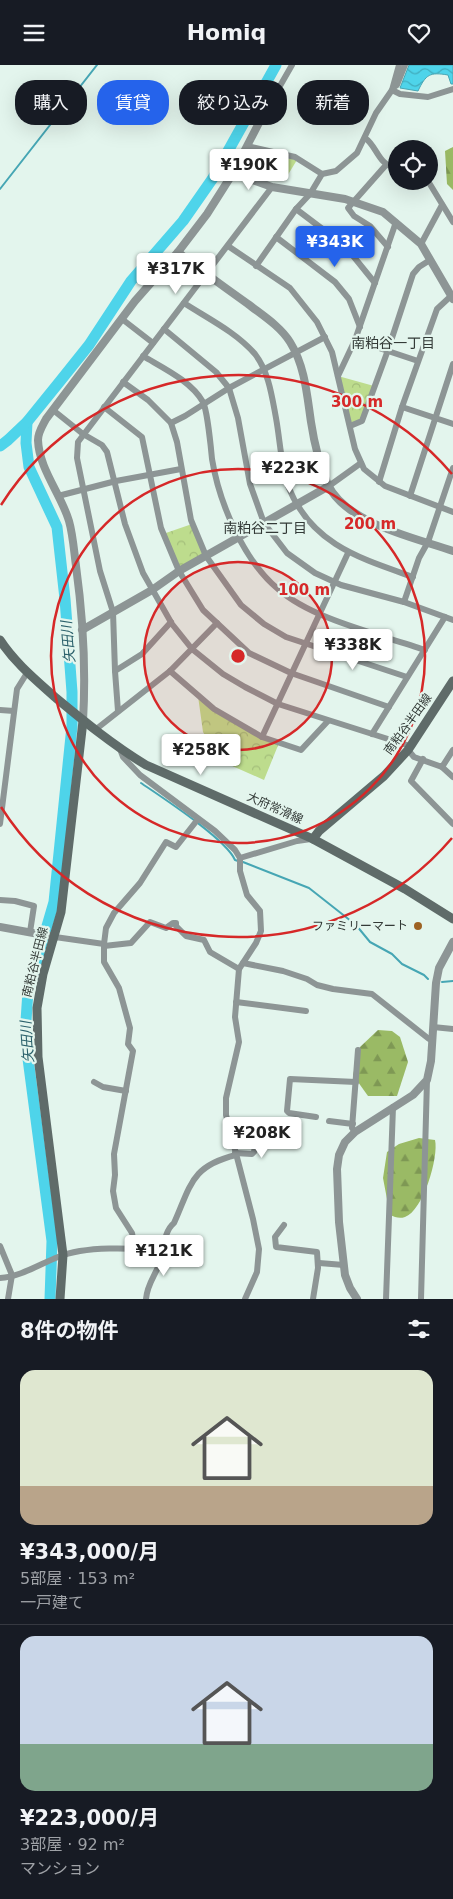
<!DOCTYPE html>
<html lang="ja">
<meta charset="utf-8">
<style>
:root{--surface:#171b24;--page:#20242c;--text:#f1f3f6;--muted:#9ea1a6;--line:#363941;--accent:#2563eb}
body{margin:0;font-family:"DejaVu Sans","Noto Sans JP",sans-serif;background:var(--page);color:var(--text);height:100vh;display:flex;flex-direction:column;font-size:19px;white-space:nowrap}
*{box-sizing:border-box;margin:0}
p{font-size:16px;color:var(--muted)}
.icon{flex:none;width:28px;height:28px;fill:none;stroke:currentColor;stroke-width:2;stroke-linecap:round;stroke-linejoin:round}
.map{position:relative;height:1234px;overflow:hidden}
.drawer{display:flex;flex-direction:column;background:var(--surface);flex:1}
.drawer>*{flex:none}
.guide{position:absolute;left:15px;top:15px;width:424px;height:45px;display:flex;gap:10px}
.fabs{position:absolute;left:388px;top:75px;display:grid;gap:10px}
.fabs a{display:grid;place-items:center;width:50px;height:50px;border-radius:50%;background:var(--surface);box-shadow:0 5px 20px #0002;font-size:25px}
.price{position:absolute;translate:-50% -42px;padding:0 11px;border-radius:5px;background:#fff;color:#222;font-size:16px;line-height:32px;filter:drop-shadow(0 1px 2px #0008)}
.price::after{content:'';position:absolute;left:50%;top:30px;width:15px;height:11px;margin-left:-8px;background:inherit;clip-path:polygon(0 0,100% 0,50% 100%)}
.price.selected{background:var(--accent);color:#fff}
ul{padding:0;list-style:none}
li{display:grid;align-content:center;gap:10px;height:265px;padding:0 20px}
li+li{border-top:1px solid var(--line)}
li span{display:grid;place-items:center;height:155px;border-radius:15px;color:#555}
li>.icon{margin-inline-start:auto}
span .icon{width:90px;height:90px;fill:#fffc;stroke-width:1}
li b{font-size:21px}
h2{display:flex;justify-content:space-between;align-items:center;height:60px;padding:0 20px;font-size:21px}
.pill{padding:0 18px;border-radius:20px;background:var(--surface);box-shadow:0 5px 20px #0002;font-size:18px;line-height:45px}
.pill.selected{background:var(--accent);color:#fff}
header{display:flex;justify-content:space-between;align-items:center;height:65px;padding:0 20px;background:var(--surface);font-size:22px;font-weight:700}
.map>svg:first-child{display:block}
</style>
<header><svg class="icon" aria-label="menu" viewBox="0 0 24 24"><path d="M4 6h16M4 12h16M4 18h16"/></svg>Homiq<svg class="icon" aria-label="heart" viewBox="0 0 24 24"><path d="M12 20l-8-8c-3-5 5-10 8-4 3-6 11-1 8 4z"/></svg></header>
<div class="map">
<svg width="453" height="1234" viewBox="0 0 453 1234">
<defs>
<pattern id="forest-firs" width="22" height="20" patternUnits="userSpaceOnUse" patternTransform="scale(1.25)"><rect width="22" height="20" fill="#9aba65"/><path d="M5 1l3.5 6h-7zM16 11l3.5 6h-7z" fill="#7e9854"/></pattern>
<pattern id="park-crowns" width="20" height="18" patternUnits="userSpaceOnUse" patternTransform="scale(1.25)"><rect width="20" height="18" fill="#bddc8d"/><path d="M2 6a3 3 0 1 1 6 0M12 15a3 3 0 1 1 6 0" fill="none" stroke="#a3be7a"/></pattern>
<pattern id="water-waves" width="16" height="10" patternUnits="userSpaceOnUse" patternTransform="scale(1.25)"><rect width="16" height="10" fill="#4ed4ea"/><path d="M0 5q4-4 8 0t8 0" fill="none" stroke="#41adbe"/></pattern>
</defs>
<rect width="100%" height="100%" fill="#e3f5ed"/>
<!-- forest -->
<g fill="url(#forest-firs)">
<polygon points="453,82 453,125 447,119 445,86"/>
<polygon points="378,965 392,966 400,972 408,997 397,1031 368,1031 353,1010 360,982"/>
<path d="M419 1073 435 1075C439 1092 423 1146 405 1152 399 1154 395 1152 390 1150L383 1113 387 1087 399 1079Z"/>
</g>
<!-- park -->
<g fill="url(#park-crowns)">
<polygon points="253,86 297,95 284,116 271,116 242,108"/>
<polygon points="338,311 374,321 362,356 350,361"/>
<polygon points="192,459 206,491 179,506 163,469"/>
<polygon points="198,631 214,644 279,678 264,715 221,696 203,667"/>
</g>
<!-- water -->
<path fill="url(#water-waves)" stroke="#46a6b4" d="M409 0H453V19H451L448 10C430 7 426 9 418 26L400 23Z"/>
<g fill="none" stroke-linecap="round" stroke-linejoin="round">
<!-- stream -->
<g stroke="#46a6b4" stroke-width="2">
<polyline points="0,124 97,0"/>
<path d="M141 718C163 733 226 774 235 795L238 796"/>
<polyline points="243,797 309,823 356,860 370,877 392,889 402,899 424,910 428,914"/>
<polyline points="442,917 453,916"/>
</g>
<!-- river -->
<g stroke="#4ed4ea" stroke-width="11">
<polyline points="27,357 26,378 29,402 57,462 65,534 72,627 72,661 54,837 28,926 25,971 52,1176 50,1234"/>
<polyline points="0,381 8,375 27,357 61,315 89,280 131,216 183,156 213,113 276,0"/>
</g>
<!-- minor -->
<g stroke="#8d9595" stroke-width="6">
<polyline points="394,22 397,20 405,0"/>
<polyline points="392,25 400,29 428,32 453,24"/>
<polyline points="261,54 292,0"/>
<path d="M365 73C377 81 378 100 396 103"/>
<polyline points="247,81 295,92 322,109"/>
<polyline points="386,100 348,143 354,151 370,161 388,182"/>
<polyline points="428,116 453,157"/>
<polyline points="296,144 345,181 375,218"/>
<polyline points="276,172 335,217 349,234 360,262"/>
<polyline points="421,179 442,140"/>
<polyline points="228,181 290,223 317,257 332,287 355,384 364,404 385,421 453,447"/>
<polyline points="256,201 296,144 310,129 322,109 336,106 357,88 376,48 392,25 399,0"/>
<path d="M184 238C207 253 236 267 255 289 269 307 272 332 276 353 280 375 281 400 288 421 311 479 359 493 413 512"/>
<polyline points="122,254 153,278"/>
<polyline points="164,264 216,307 229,323 238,353 250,419 264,458 287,488 315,508 341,520 404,537 453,555"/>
<polyline points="355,275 418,296"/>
<path d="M143 291C163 303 191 316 203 337 207 345 211 383 212 394 219 437 243 495 278 524 313 555 380 569 425 585"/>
<polyline points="338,311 355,275 396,157"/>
<polyline points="123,317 148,335 171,358 177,377 191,455 206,491 241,540 264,559 286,572 407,612"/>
<polyline points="104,342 142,372 161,463 179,506 203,545 249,588 291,608 389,642"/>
<polyline points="402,342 453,359"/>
<polyline points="53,345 83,369 102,380 107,387 125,459 143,508 172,559 192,584 223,609 245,622 278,639 410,681"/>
<polyline points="171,358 185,351 229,323 325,272"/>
<polyline points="350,361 362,356 388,285 413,209 419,202 430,195"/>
<polyline points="379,417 402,342 437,244 451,231"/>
<polyline points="329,421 361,398"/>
<polyline points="58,431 116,416 181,404"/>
<polyline points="410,431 453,299"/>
<polyline points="404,537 419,493 428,477 453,403"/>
<polyline points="115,606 113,547 100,506 77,393 78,377 272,122"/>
<polyline points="170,606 214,644 262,672 301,685 328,656"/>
<polyline points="0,645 14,646"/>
<polyline points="118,646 115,606 142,589 171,557"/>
<polyline points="95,665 170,606 217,558"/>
<polyline points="372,669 445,552"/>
<polyline points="262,672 348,488"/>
<polyline points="120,684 123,692 140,710 215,766 235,785 240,793 240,806 247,830 260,846 261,866 256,878 239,904 235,952 239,977 226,1033 226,1050 253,1154 259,1184 257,1207 245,1234"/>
<polyline points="408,685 414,692 442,702 453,685"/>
<polyline points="423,694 411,716 453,759"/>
<polyline points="442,702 453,712"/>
<polyline points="0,759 17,624 27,608"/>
<polyline points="240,793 297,776 311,774"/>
<polyline points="0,835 15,836 34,841 30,867"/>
<polyline points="55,872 104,879"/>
<polyline points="104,881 131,878 150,857 166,863 173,858 176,858 176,861 186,871 204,875 210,887 239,904"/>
<polyline points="243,898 283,906 307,914 317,920 333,924 372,929 429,974"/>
<polyline points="236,937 306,946"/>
<polyline points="433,962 453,964"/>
<polyline points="94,1017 103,1022 126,1026"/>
<polyline points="316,1052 289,1048 287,1046 290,1014 356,1017"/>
<polyline points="329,1056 353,1059"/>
<polyline points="355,1067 352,1063 358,985"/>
<polyline points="235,1088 252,1089 254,1087 255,1081 289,1080"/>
<polyline points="284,1160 275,1172 276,1182 317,1187 318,1203 313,1234"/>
<polyline points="0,1181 12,1210 8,1234"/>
<polyline points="135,1184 132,1168 116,1143 113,1126 115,1110 114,1089 133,986 128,979 130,963 119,923 104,897 104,879 106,863 114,848 140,818 166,777 176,782 198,754"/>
<polyline points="319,1198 344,1200"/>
<path d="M0 1213C20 1212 40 1199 58 1192 84 1181 134 1182 162 1187"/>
<path d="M146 1234C147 1220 154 1212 159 1200 165 1187 162 1168 174 1158 191 1120 191 1101 236 1090"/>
<polyline points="386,1234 393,1042"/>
<polyline points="421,1234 427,1015"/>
</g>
<!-- tertiary -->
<g stroke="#8d9595" stroke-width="8">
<polyline points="233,108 272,122 345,134 383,147 421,179 453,234"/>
<path d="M178 187C200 205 224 222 248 239 262 250 280 261 290 277 305 301 307 330 311 357 314 377 320 401 328 420 347 459 416 473 453 486"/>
<polyline points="82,565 152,525 179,506 329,421"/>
<path d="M83 656C86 605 83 552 76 501 74 486 73 470 69 456 61 429 39 404 38 375 38 367 43 360 46 354L135 236 178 187 207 149 233 108 261 54"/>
<polyline points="0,862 55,872"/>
<polyline points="357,1234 350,1223 345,1210 339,1157 337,1104 339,1090 345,1077 355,1067 413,1030 427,1015 431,996 436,918 439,903 453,877"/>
</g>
<!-- secondary -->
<g stroke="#5f6b69" stroke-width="9">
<path d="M0 575C15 598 36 615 56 633 85 657 113 680 146 700L313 774 405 824 453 854"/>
<polyline points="313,774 319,766 384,711 408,685 453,616"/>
<polyline points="60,1234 63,1190 38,992 37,943 43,909 61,847 83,656"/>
</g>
</g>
<!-- distance rings -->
<circle cx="238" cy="591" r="94" fill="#d62828" fill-opacity=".12"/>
<g fill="none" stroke="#d62828" stroke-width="2.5">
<circle cx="238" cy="591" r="94"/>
<circle cx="238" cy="591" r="187"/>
<path d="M452 773A281 281 0 0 1 1 742M1 440A281 281 0 0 1 452 409"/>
</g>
<!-- markers -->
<circle fill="#9d6223" stroke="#e3f5ed" stroke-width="2" cx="418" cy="861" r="5"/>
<g text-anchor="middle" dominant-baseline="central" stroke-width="4.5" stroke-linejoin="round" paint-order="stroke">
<!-- street labels -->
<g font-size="12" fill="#333a37" stroke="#e3f5ed">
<text transform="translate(408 659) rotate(-54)">南粕谷半田線</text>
<text transform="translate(275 743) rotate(24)">大府常滑線</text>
<text transform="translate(35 897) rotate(-76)">南粕谷半田線</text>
</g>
<!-- poi labels -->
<g font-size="12" fill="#333a37" stroke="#e3f5ed" text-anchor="end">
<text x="408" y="861">ファミリーマート</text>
</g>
<!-- neighbourhood labels -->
<g font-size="14" fill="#333a37" stroke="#e3f5ed">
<text x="393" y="278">南粕谷一丁目</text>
<text x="265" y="463">南粕谷二丁目</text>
</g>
<!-- water labels -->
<g font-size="14" font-style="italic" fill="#2a606a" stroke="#e3f5ed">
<text transform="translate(68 577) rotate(-95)">矢田川</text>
<text transform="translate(27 977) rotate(-94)">矢田川</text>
</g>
</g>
<circle cx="238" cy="591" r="8" fill="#d62828" stroke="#e3f5ed" stroke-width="2.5"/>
<g font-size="15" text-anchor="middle" font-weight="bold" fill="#d62828" stroke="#e3f5ed" stroke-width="4.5" stroke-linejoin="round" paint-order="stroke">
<text x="357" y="342">300 m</text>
<text x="370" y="464">200 m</text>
<text x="304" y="530">100 m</text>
</g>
</svg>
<div class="fabs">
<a><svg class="icon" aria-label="locate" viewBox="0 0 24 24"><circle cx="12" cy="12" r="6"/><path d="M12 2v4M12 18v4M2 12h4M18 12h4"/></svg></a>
</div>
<b class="price" style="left:249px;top:126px">¥190K</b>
<b class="price selected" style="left:335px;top:203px">¥343K</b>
<b class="price" style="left:176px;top:230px">¥317K</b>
<b class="price" style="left:290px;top:429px">¥223K</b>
<b class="price" style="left:353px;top:606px">¥338K</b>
<b class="price" style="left:201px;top:711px">¥258K</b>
<b class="price" style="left:262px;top:1094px">¥208K</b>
<b class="price" style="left:164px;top:1212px">¥121K</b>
<div class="guide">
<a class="pill">購入</a>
<a class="pill selected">賃貸</a>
<a class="pill">絞り込み</a>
<a class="pill">新着</a>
</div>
</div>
<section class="drawer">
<h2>8件の物件<svg class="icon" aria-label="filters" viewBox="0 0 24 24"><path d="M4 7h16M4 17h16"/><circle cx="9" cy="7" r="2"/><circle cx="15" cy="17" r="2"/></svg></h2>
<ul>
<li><span style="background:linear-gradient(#dfe7d0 75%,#b9a48a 0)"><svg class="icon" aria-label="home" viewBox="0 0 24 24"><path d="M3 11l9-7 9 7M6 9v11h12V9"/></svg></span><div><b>¥343,000/月</b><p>5部屋 · 153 m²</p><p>一戸建て</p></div></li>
<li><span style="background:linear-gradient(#c9d6e8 70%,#7fa58c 0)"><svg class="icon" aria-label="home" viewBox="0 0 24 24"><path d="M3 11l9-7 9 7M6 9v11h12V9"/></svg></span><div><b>¥223,000/月</b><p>3部屋 · 92 m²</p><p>マンション</p></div></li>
</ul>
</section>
